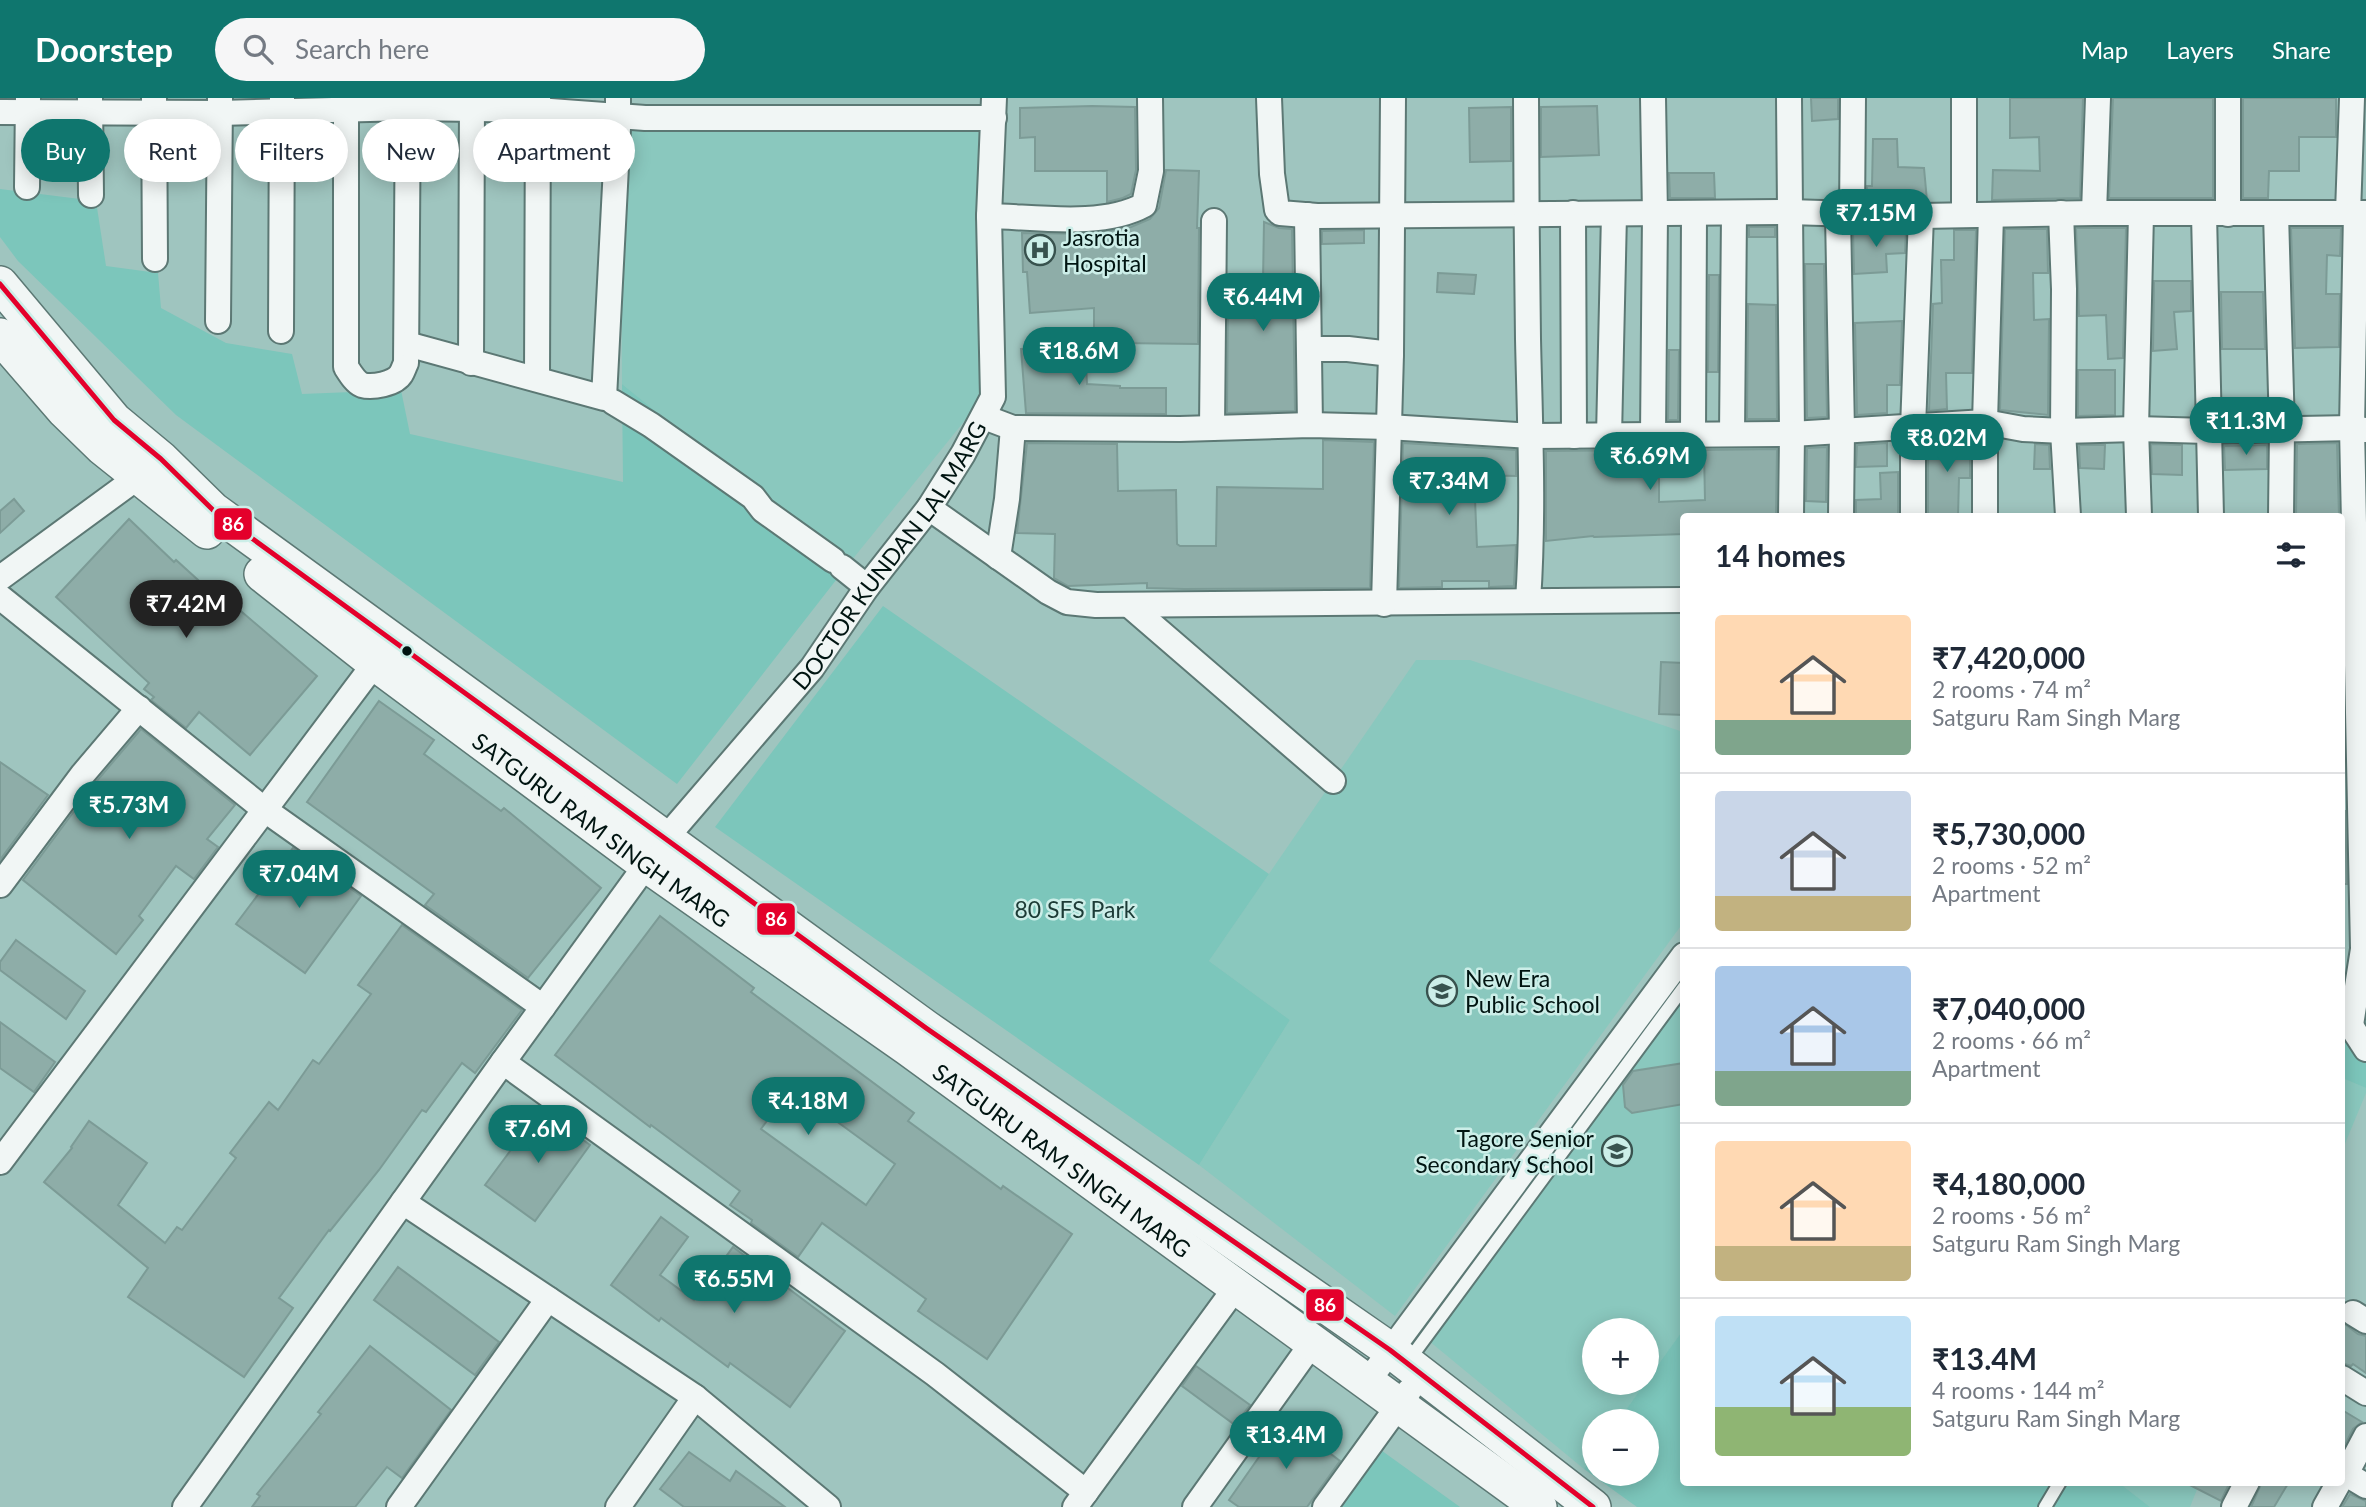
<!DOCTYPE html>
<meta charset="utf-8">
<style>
:root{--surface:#fff;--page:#f6f6f7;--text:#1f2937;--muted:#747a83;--line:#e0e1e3;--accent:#0f766e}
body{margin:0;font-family:Lato,sans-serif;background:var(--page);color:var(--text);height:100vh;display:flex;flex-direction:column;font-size:26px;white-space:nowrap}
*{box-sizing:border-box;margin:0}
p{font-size:23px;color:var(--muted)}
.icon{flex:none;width:38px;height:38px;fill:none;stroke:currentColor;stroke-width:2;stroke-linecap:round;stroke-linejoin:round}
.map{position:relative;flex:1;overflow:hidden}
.side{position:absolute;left:1680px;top:415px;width:665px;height:973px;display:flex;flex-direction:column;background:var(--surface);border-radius:7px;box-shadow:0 4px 18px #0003}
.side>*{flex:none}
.hud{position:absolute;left:21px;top:21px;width:665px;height:63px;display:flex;gap:14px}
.controls{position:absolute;left:1582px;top:1220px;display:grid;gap:14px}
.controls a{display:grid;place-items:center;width:77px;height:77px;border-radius:50%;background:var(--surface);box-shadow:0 4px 18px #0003;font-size:35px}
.price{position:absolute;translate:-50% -60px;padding:0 16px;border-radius:24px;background:var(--accent);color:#fff;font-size:23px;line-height:46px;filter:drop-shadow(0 2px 4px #0008)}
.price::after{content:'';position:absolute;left:50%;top:42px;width:21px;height:16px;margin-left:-10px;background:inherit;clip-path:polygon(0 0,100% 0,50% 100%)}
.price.on{background:#222;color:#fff}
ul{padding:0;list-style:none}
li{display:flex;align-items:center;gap:21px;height:175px;padding:0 35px}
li+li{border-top:2px solid var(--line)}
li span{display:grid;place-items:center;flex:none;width:196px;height:140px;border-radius:7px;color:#555}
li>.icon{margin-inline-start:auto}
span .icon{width:84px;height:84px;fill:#fffc;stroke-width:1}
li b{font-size:30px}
h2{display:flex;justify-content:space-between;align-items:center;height:84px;padding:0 35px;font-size:30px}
.tag{padding:0 24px;border-radius:32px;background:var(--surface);box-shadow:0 4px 18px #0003;font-size:24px;line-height:63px}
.tag.on{background:var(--accent);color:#fff}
header{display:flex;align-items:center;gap:42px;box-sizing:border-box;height:98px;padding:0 35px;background:var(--accent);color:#fff}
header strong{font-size:33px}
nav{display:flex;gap:38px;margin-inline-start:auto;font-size:24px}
.search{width:490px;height:63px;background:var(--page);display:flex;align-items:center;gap:18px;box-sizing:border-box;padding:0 24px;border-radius:38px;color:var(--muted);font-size:26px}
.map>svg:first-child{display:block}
</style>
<header>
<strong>Doorstep</strong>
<div class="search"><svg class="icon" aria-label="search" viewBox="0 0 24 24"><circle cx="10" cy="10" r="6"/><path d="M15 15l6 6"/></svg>Search here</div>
<nav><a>Map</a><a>Layers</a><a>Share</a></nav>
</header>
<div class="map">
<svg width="2366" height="1409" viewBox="0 0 2366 1409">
<rect width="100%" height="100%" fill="#9fc5bf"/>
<!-- built -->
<g fill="#8ac8be">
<polygon points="998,24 996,284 847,468 622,286 621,32"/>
<polygon points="1416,562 1470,562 1683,634 1683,825 1395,1218 1199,1067 1290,922 1209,863"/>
<polygon points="1683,874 1683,1232 1647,1284 1647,1232 1594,1232 1594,1284 1646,1285 1618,1323 1594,1323 1594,1357 1584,1371 1417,1233"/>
<polygon points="2342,980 2366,990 2366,995 2342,1053"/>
<polygon points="2118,1384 2200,1384 2190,1409 2150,1409"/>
</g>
<!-- green -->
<g fill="#7cc6bb">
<polygon points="0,91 96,103 106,168 158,175 161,210 226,245 292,256 302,296 401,292 410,336 623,384 622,286 847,468 677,686 176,317 18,163 0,139"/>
<polygon points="883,508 1269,776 1209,863 1290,922 1199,1067 715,729"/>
<polygon points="2342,873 2357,882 2366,918 2366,990 2342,980"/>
<polygon points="1683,1232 1684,1384 2118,1384 2150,1409 1637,1409 1584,1371 1594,1357 1594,1376 1647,1376 1647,1323 1618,1323"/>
<polygon points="1360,1337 1460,1409 1311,1409"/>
</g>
<!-- building -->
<g fill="#8eada8" stroke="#7c9b96" stroke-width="2" fill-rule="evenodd">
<polygon points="1811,0 1838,0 1838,21 1812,23"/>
<polygon points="2010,0 2083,0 2080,100 1992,102 1993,72 2040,73 2039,39 2010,40"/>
<polygon points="2113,0 2213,0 2213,100 2109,100"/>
<polygon points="2243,0 2336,0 2336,39 2299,39 2299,73 2269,73 2268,100 2243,100"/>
<polygon points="1092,8 1135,9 1136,72 1131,96 1123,100 1107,104 1107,73 1035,73 1035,39 1020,40 1020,10"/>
<polygon points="1597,8 1599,57 1541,59 1541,9"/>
<polygon points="1511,9 1511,63 1470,64 1469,10"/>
<polygon points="1873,41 1897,41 1898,69 1924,70 1927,103 1867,101 1867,88 1872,88"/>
<polygon points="1166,72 1199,73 1197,130 1199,130 1198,246 1119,245 1119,248 1094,249 1094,210 1030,215 1027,174 1023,174 1022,135 1090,136 1131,129 1150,121 1159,110"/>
<polygon points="1669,75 1714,75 1715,100 1670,100"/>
<polygon points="1264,124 1279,130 1292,131 1295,313 1227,315 1228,183 1263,183"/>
<rect x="1749" y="129" width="26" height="10"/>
<polygon points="2076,130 2126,130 2123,260 2108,261 2106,217 2079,218"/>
<polygon points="2291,130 2341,130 2340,158 2327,157 2326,196 2340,196 2339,249 2295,250"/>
<polygon points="1853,131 1906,132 1905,155 1886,156 1887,174 1854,176"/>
<polygon points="2005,131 2047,131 2048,175 2033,175 2034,222 2049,221 2048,317 2000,312"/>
<polygon points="1364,132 1364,145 1322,146 1322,133"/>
<polygon points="1954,132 1976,132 1972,275 1946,275 1947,311 1929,313 1933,206 1942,205 1941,162 1954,162"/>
<polygon points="1805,166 1824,166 1827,319 1807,320"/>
<polygon points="1438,175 1476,177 1474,196 1437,194"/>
<polygon points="1709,177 1719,177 1718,274 1708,274"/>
<polygon points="2154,183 2191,183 2191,213 2174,214 2177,251 2153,253"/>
<polygon points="2221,194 2263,194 2265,251 2222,251"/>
<polygon points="1748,206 1776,207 1777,321 1747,321"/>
<polygon points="1902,223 1900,287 1887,287 1887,315 1857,317 1855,225"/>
<polygon points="1085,248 1087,286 1120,288 1120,290 1166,290 1166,316 1026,315 1021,251"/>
<polygon points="1669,252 1679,252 1678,322 1668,322"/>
<polygon points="2078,272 2115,272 2115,317 2078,318"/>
<polygon points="1970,340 1970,380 1959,380 1958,418 1928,418 1928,342"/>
<polygon points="1323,342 1374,344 1370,490 1184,491 1147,490 1147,485 1068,488 1054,480 1055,436 1017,435 1027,345 1117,346 1118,393 1176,392 1177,446 1180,448 1216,448 1217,389 1323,391"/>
<polygon points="1403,345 1516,352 1516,378 1474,377 1477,449 1516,447 1514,488 1489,489 1489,483 1442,483 1442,489 1399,490"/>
<polygon points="1887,345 1887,368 1856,369 1857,347"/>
<polygon points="2337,345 2339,418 2296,418 2297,346"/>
<polygon points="2035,346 2049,347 2050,371 2034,371"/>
<polygon points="2151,346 2182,347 2182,377 2152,376"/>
<polygon points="2079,347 2105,347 2104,371 2080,370"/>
<polygon points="2267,347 2267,371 2225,372 2224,348"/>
<polygon points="1827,349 1826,404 1806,403 1807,350"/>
<polygon points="1777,351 1776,418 1684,418 1684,436 1594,439 1593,438 1546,443 1546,353 1659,352 1659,404 1705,402 1704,352"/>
<polygon points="1898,374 1898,418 1856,418 1856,402 1881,401 1880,375"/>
<polygon points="14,401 24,413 0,435 0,413"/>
<polygon points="129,421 174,464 176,462 219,501 222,497 317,578 250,657 199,614 186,630 151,602 154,599 144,591 149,585 56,499"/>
<polygon points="1661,564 1684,565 1684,617 1659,616"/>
<polygon points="379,603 434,642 424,656 501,713 504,710 601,790 528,880 425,807 434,796 307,704"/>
<polygon points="141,631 235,707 207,741 218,749 194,781 176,768 139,818 143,822 116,856 23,782 95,685"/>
<polygon points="0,664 48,697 0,762"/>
<polygon points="2342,713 2345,713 2347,786 2342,786"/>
<polygon points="293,750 361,798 305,875 236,826"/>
<path d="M660 818 754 890 751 894 914 1015 908 1023 1001 1091 1003 1088 1072 1136 987 1261 918 1213 926 1201 822 1125 798 1159 751 1125 752 1122 730 1107 740 1093 651 1027 650 1029 555 957ZM791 990 895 1066 866 1107 761 1031Z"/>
<polygon points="402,827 522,912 475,975 462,965 426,1014 422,1012 379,1072 330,1133 329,1132 279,1200 293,1210 244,1279 128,1199 148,1170 44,1084 72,1050 71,1049 89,1023 147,1065 118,1107 165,1145 177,1129 182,1132 236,1060 230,1055 269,1004 278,1012 313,962 319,966 371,896 358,887"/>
<polygon points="16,842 85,893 66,921 0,872 0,864"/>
<polygon points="0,924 55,964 34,994 0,970"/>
<polygon points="1684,965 1684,1006 1632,1015 1625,1009 1623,987 1633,973"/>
<polygon points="541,1011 590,1047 535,1123 485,1087"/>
<polygon points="661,1119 688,1139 660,1177 694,1202 733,1149 845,1233 790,1309 730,1265 728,1269 661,1220 659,1223 611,1187"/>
<polygon points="398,1169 499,1244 475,1277 374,1202"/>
<polygon points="2342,1224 2358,1236 2366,1238 2366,1275 2353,1266 2351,1268 2342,1265"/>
<polygon points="370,1248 451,1312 402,1380 387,1369 355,1409 252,1409 260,1398 257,1396 321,1316 318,1314"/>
<polygon points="1196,1268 1250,1307 1235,1327 1182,1288"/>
<polygon points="2342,1312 2362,1324 2353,1331 2342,1353"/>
<polygon points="1284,1320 1340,1363 1307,1409 1239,1409 1229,1402 1266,1349 1260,1344 1274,1324 1278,1328"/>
<polygon points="689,1354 730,1383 736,1373 785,1409 684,1409 660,1391"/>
<polygon points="2184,1384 2230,1384 2221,1403"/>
<polygon points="2262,1384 2289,1384 2274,1409 2251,1409"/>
<polygon points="2350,1396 2366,1403 2366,1409 2342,1409"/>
</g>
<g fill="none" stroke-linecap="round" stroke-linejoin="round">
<!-- lane casing -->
<g stroke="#5c7874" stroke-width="16">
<g id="lane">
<polyline points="1409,1262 1684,889"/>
<polyline points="2045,1409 2060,1384"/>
</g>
</g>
<!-- street casing -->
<g stroke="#5c7874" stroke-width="28">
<g id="street">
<polyline points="90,0 91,97"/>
<polyline points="154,0 155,161"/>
<path d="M346 0V269C350 275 355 284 362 287 372 290 395 286 401 276 403 273 404 269 406 265L408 0"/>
<polyline points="1269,0 1272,76 1277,112 1280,115 1317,118 1789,114 1921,118 2094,115 2366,115"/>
<path d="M1526 0C1526 80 1527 161 1528 241 1530 329 1534 415 1528 503"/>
<polyline points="1653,0 1655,116 1653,337"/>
<polyline points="1789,0 1792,336 1791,418"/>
<polyline points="1964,0 1964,117"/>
<polyline points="2228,0 2228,116"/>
<polyline points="0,14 220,15 408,10 537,12 645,20 994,20"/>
<polyline points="27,89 28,0"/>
<polyline points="1573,115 1574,338"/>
<polyline points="2061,115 2064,191 2063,333 2068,418"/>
<polyline points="2094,115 2098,0"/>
<polyline points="2276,115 2282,332 2281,418"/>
<polyline points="2348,115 2352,0"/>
<polyline points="1838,116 1842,334 1841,418"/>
<polyline points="1852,116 1853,0"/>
<polyline points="2204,116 2211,418"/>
<polyline points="1307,117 1310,327"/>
<path d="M989 118C1036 119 1102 130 1144 107L1151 73 1150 0"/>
<polyline points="218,223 220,1"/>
<polyline points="281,233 282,0"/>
<polyline points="407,246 604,300 618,30 618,0"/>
<polyline points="1309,251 1348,251 1391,256"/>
<polyline points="471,265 472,0"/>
<polyline points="537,281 538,0"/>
<polyline points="613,304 651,327 753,399 763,412 833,462"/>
<polyline points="984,319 1013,330 1180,331 1310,327 1388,329 1532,338 1792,336 1985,324 2023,331 2063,333 2136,331 2208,333 2352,330 2366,332"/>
<polyline points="1212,330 1214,123"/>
<polyline points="1732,336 1734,116"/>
<polyline points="1693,337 1694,116"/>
<polyline points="1609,338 1614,116"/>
<polyline points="929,410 1048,494 1067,504 1096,507 1684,502"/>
<polyline points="1913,418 1913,330 1921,118"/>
<polyline points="1985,418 1985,324 1991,117"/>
<polyline points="2139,418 2136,331 2141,116"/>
<polyline points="998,459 1007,401 1013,330"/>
<polyline points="842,469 867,489"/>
<polyline points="0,480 138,379"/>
<polyline points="0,499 265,712 543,909"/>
<polyline points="1384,506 1391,256 1393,0"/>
<polyline points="1129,507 1333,683"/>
<polyline points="0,787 83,676 139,610"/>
<polyline points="2342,914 2366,951"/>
<polyline points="2351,927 2363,851 2352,330 2356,115"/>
<polyline points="503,964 935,1276 1086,1394"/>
<polyline points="0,1064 375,565"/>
<polyline points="403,1104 695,1299 618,1409"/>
<polyline points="2353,1215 2366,1223"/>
<polyline points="2342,1280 2366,1295"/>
<polyline points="1368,1283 1684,857"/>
<polyline points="695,1299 828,1409"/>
<polyline points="2342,1374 2346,1376 2366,1338"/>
<polyline points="2342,1380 2346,1376 2366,1388"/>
<path id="s1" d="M185 1409 503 964 665 741 812 570 867 489 929 410 963 356 993 299 989 118 994 0"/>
<polyline points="399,1409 548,1201"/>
<polyline points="1075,1409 1236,1189"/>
<polyline points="1195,1409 1313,1244"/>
<polyline points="1325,1409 1409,1293"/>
<polyline points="2234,1409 2247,1384"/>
<polyline points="2325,1409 2339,1384"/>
</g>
</g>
<!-- secondary casing -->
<g stroke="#5c7874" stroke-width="38">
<g id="secondary">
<polyline points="0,186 114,322 161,361 213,412 926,930 1390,1252 1593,1409"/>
<polyline points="0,238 65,313 102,349 207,433"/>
<path id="s2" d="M262 476 375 565 647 767 908 950 1539 1409"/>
</g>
</g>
<!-- lane -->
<use href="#lane" stroke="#f1f6f5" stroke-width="12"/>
<!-- street -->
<use href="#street" stroke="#f1f6f5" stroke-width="24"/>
<!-- secondary -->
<use href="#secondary" stroke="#f1f6f5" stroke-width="35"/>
<!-- bus-1 casing -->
<g stroke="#cceee8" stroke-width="10">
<polyline id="bus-1" points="0,186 114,322 161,361 213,412 926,930 1390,1252 1593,1409"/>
</g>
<!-- bus-1 -->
<use href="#bus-1" stroke="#e4002b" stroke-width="5"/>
</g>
<!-- icons -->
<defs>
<g id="hospital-ring" transform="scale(1.575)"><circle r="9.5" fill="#cceee8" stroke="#38524e" stroke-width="1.5"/><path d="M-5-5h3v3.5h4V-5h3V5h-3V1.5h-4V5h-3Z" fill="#38524e"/></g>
<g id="school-ring" transform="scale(1.575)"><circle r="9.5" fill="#cceee8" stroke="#38524e" stroke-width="1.5"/><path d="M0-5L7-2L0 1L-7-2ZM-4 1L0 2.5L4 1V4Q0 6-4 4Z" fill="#38524e"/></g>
</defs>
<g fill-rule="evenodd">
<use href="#hospital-ring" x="1040" y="152"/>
<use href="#school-ring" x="1442" y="893"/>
<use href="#school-ring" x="1617" y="1053"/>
</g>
<!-- markers -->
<circle fill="#001411" stroke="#cceee8" stroke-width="2.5" cx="407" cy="553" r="6"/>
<g text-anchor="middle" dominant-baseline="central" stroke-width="5" stroke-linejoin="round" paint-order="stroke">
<!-- poi labels -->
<g font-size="23" fill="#001411" stroke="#cceee8" text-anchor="start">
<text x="1063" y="139">Jasrotia<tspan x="1063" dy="26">Hospital</tspan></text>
<text x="1465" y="880">New Era<tspan x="1465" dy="26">Public School</tspan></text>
<text x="1594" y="1040" text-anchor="end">Tagore Senior<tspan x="1594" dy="26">Secondary School</tspan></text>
</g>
<!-- street labels -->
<g font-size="23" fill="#001411" stroke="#cceee8">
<text stroke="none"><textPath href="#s1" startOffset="1185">DOCTOR KUNDAN LAL MARG</textPath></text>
<text stroke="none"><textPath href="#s2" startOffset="425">SATGURU RAM SINGH MARG</textPath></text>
<text stroke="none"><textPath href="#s2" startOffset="992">SATGURU RAM SINGH MARG</textPath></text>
</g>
<!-- park labels -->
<g font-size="23" fill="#1c3b36" stroke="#cceee8">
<text x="1075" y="811">80 SFS Park</text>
</g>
</g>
<g stroke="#cceee8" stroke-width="2.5">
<rect x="213" y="409" width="40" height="34" rx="7" fill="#e4002b"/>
<rect x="756" y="804" width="40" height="34" rx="7" fill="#e4002b"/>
<rect x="1305" y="1190" width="40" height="34" rx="7" fill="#e4002b"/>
</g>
<g font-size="19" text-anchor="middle" font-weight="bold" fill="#fff">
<text x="233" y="433">86</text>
<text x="776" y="828">86</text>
<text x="1325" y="1214">86</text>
</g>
</svg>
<div class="controls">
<a>+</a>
<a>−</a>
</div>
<b class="price" style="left:1876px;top:151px">₹7.15M</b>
<b class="price" style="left:1263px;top:235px">₹6.44M</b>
<b class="price" style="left:1079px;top:289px">₹18.6M</b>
<b class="price" style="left:2246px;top:359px">₹11.3M</b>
<b class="price" style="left:1947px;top:376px">₹8.02M</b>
<b class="price" style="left:1650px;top:394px">₹6.69M</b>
<b class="price" style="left:1449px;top:419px">₹7.34M</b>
<b class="price on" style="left:186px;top:542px">₹7.42M</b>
<b class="price" style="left:129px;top:743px">₹5.73M</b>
<b class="price" style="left:299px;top:812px">₹7.04M</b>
<b class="price" style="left:808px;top:1039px">₹4.18M</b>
<b class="price" style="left:538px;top:1067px">₹7.6M</b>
<b class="price" style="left:734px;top:1217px">₹6.55M</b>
<b class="price" style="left:1286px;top:1373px">₹13.4M</b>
<div class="hud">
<a class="tag on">Buy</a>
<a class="tag">Rent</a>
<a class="tag">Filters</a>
<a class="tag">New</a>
<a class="tag">Apartment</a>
</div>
<section class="side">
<h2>14 homes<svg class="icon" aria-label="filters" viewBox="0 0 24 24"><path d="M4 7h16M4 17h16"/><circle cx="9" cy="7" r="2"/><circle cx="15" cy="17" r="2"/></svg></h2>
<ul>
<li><span style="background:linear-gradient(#ffd9b3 75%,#7fa58c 0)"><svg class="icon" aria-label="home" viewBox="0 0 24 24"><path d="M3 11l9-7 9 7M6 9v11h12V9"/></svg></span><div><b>₹7,420,000</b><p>2 rooms · 74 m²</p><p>Satguru Ram Singh Marg</p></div></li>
<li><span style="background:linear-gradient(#c9d6e8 75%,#c2b280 0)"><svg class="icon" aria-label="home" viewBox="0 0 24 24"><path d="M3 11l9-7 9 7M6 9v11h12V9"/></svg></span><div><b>₹5,730,000</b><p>2 rooms · 52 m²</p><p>Apartment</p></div></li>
<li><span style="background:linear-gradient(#a9c7e8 75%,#7fa58c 0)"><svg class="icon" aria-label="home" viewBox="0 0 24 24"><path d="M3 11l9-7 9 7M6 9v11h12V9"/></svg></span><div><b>₹7,040,000</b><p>2 rooms · 66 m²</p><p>Apartment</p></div></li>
<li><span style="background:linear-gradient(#ffd9b3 75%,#c2b280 0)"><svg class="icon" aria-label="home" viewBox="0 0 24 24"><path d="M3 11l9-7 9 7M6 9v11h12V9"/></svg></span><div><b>₹4,180,000</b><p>2 rooms · 56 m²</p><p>Satguru Ram Singh Marg</p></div></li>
<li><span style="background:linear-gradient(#bfe0f5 65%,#8fb573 0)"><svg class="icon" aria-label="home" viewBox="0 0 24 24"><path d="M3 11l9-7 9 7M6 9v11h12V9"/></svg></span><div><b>₹13.4M</b><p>4 rooms · 144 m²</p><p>Satguru Ram Singh Marg</p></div></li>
</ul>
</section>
</div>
